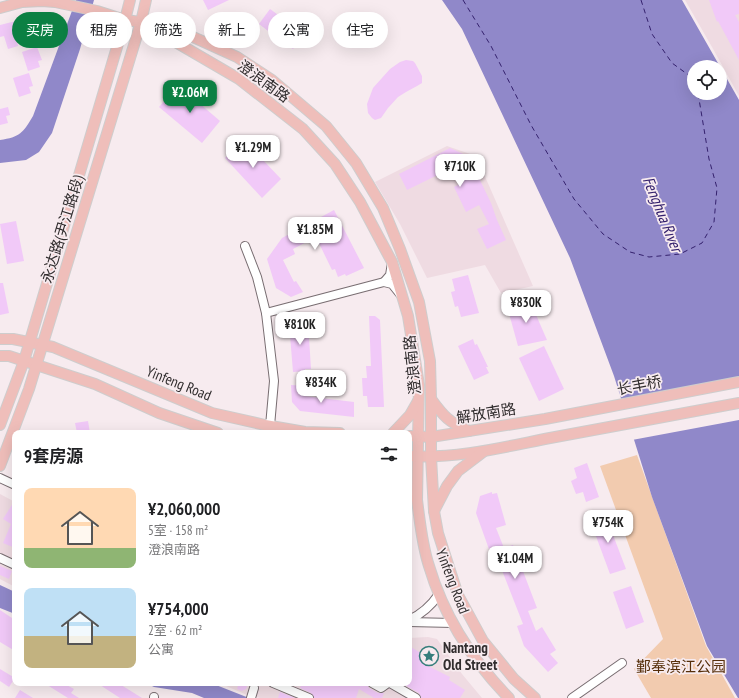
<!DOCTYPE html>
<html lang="zh">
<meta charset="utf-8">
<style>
:root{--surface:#fff;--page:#f6f6f6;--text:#202124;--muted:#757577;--accent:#0b8043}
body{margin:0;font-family:"PT Sans Narrow","Noto Sans SC",sans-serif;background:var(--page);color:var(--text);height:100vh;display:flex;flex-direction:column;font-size:15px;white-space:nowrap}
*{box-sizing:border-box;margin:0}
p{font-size:13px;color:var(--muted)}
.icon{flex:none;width:22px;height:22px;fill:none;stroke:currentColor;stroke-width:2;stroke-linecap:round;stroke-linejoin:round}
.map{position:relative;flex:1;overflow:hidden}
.sheet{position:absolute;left:12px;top:430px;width:400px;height:256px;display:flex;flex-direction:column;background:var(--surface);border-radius:8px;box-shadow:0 4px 16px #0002}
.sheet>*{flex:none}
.hud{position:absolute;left:12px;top:12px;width:400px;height:36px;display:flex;gap:8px}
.fabs{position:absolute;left:687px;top:60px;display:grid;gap:8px}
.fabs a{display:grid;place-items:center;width:40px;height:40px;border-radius:50%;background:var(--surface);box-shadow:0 4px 16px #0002;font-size:20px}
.price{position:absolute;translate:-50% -34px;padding:0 9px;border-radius:8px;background:#fff;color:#222;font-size:13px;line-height:26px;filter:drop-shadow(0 1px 2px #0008)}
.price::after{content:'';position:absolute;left:50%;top:24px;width:12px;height:9px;margin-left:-6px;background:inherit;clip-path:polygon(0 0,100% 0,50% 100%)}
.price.selected{background:var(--accent);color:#fff}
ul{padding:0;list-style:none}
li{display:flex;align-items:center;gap:12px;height:100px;padding:0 12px}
li span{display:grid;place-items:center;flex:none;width:112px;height:80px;border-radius:8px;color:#555}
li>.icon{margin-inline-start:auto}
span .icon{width:48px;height:48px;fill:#fffc;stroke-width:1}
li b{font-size:17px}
h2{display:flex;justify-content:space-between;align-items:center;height:48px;padding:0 12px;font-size:17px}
.tag{padding:0 14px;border-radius:18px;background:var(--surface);box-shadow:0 4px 16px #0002;font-size:14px;line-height:36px}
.tag.selected{background:var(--accent);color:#fff}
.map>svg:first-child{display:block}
</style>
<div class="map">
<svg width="739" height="698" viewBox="0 0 739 698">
<rect width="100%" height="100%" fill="#f7ebef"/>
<!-- built -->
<g fill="#efdbe2">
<polygon points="685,0 739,0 739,96 712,47"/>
<polygon points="447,146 476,156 533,286 501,293 485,265 427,278 400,224 375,182"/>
<polygon points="0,494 15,502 15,587 0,579"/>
<polygon points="428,637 437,639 462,674 482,698 260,698 247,695 219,683 409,683 409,638"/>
</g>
<!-- green -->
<polygon fill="#f2cbaf" points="637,455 706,646 735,698 651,698 634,669 663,639 600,466"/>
<!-- water -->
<g fill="#9088c9" fill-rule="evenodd">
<path d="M76 0H94L80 49 52 133 39 152 26 160 0 163V140C20 137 23 133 33 116Z"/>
<path d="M442 0H682L739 100V698H738L707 646 652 497 614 376 570 258 462 29ZM694 67H720V93H694Z"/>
<polygon points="0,585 15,592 15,614 0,608"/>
<polygon points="146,683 211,683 249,698 204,698 192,693 154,687"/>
</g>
<!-- pier -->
<polygon fill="#f7ebef" points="739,377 739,420 632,440 620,400"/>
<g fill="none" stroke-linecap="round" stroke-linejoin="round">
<!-- ferry -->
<g stroke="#34216d" stroke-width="1" stroke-dasharray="5 4" stroke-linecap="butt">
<polyline points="463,0 491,46 531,125 574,199 603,234 630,252 649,257 680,254 702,243 714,222 717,188 709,159 698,93"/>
<polyline points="641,0 652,34 672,63 694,79"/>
</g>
</g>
<!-- building -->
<g fill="#f1c9f8">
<polygon points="203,0 229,0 208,10"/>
<polygon points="709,0 739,0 739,14 735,15 739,22 739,60 718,21 717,22"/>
<polygon points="270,9 304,34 293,49 282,41 279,45 269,37 272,34 259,24"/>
<polygon points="24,19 27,29 15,33 18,46 8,49 4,36 0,37 0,25"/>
<polygon points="40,20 42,25 49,22 52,30 48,31 50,38 38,42 32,22"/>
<polygon points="37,47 42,60 38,61 40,67 28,71 22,52"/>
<polygon points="406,60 413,61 415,63 422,76 422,83 417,86 406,92 398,97 388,108 381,118 375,120 372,118 368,113 367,104 373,88 390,69 400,62"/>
<polygon points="29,73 33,86 29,87 31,93 19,97 13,78"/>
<polygon points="178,85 220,121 202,143 159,107"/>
<polygon points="8,107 10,115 6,116 8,123 0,125 0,109"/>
<polygon points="244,140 281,179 262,198 225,158"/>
<polygon points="450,148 472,158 480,175 478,176 491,203 497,220 506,240 487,249 477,229 489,224 479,205 466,212 454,187 462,183 454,167 407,190 399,174"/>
<polygon points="334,210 364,268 346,276 345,274 338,277 335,269 332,270 316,237 293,249 295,254 283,260 294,282 296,281 303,292 291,297 276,288 267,259 282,238"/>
<polygon points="16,221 24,261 7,264 0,224"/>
<polygon points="468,275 479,313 461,317 458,306 455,307 451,292 455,291 452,279"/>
<polygon points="0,283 3,283 9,313 0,315"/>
<polygon points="530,301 547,340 518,346 507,306"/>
<polygon points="369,316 375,316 380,320 384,407 368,407 367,396 363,396 362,378 367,378 366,366 371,366"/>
<polygon points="308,322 311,369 305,369 305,371 293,372 289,323"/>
<polygon points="473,339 475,345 477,344 488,367 486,367 489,373 474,380 458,346"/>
<polygon points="544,346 564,389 539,401 519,358"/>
<polygon points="291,385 304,386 304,396 354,402 354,417 300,411 292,402"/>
<polygon points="88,421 90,433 77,433 75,423"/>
<polygon points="587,463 599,497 586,502 583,492 576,494 571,481 577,478 574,468"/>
<polygon points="492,492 492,494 497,493 506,525 496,528 504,548 513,545 537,608 528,611 536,631 542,627 556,650 550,654 558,663 548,672 524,646 517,626 523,624 494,550 490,552 476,513 480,496"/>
<polygon points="15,500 15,530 13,535 15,536 15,548 3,543 11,524 3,519"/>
<polygon points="605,514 626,569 610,574 590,520"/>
<polygon points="0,566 12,571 9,579 0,575"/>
<polygon points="631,586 644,622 626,629 613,592"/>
<polygon points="0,610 15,620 15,651 0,642"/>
<polygon points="409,646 428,657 424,664 450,677 449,680 465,690 460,698 421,698 419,693 401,683 409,683 409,675 412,670 409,668"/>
<polygon points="0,669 15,678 9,687 0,681"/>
<polygon points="44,683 63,683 74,689 71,693 79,698 68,698"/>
<polygon points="97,683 118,683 142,698 120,698"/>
<polygon points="239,683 248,683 246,689 242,691 237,689"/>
<polygon points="302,683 367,683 369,688 378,693 384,693 382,698 374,698 359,689 356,698 314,698 311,693 300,688"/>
<polygon points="20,690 33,698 15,698"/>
<polygon points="280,692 295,698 278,698"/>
</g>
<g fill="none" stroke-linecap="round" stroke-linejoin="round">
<!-- minor casing -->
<g stroke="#786d71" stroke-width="10">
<g id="minor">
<polyline points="245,246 257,277 266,313"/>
<polyline points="392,263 390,275 384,282 392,284 400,294"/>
<polyline points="270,426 274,381 266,313 384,282"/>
<polyline points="0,478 15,485"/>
<polyline points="0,558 15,565"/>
<path d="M409 620C422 614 431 606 439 594"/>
<polyline points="409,622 453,623"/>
<polyline points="273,683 309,698"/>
<polyline points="372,683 381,688 388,683"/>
<polyline points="390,683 416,698"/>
<polyline points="154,698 154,697"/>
<polyline points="251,698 254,688"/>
<polyline points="572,698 622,663"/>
</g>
</g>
<!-- major casing -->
<g stroke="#cecdcd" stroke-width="12">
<g id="major">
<polyline points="0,8 22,2 42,1 55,2 97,11 125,20 141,22 193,37 237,57 272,80 326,126 356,163 383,208 400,249 419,302 430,361 431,399 431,457 434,511 438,533 458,595 483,641 514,679 535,698"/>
<path d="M155 30 239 79 303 129 335 164 360 202 392 262 408 316 419 385 417 500C420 522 422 545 429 566 444 617 472 660 509 698"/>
<polyline points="0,339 13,339 53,347 212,413 265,425 305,432 340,433"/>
<polyline points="0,356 9,356 95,384 159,413 218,433"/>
<path d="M431 399C444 417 449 422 469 431"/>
<polyline points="0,425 24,361 125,20 130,0"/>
<polyline points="393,433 410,415 418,401"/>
<polyline points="409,436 431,437 545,419 739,382"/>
<path d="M409 456C457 459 504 447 550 438 613 426 676 415 739 403"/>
<polyline points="0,466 29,389 141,22 146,0"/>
<polyline points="434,511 447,486 458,471 483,452"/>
</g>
</g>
<!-- minor -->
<use href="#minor" stroke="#fff" stroke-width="8"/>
<!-- major -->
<use href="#major" stroke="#efbeba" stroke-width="10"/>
</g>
<!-- icons -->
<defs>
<g id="sight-ring" transform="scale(1)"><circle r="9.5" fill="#f7ebef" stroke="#367e7c" stroke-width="1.5"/><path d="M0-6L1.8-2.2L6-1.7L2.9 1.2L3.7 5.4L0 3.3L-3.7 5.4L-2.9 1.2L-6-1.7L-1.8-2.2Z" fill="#367e7c"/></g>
</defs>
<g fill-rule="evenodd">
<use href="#sight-ring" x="429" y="656"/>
</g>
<g text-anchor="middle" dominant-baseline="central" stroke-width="3.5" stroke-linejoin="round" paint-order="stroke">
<!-- street labels -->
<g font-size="15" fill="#312d2e" stroke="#f7ebef">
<text transform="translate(264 81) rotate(36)">澄浪南路</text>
<text transform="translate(62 229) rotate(-73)">永达路(尹江路段)</text>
<text transform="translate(412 365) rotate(-96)">澄浪南路</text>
<text transform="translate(179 383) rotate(22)">Yinfeng Road</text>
<text transform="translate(639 385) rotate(-11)">长丰桥</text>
<text transform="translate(486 413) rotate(-9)">解放南路</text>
<text transform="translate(453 581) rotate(69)">Yinfeng Road</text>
</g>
<!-- poi labels -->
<g font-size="15" font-weight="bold" fill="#312d2e" stroke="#f7ebef" text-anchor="start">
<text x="443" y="647">Nantang<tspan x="443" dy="17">Old Street</tspan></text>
</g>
<!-- park labels -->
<g font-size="15" fill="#562f0a" stroke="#f7ebef">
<text x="681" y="666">鄞奉滨江公园</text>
</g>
<!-- water labels -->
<g font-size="16" font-style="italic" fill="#34216d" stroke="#f7ebef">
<text transform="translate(663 214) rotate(68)">Fenghua Rıver</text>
</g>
</g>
</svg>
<div class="fabs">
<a><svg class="icon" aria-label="locate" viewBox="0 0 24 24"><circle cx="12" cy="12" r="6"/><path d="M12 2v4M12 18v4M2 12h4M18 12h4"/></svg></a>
</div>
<b class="price selected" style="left:190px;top:114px">¥2.06M</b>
<b class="price" style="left:253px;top:169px">¥1.29M</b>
<b class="price" style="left:460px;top:188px">¥710K</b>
<b class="price" style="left:315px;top:251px">¥1.85M</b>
<b class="price" style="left:526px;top:324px">¥830K</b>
<b class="price" style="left:300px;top:346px">¥810K</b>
<b class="price" style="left:321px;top:404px">¥834K</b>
<b class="price" style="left:608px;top:544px">¥754K</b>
<b class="price" style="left:515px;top:580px">¥1.04M</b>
<div class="hud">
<a class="tag selected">买房</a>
<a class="tag">租房</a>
<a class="tag">筛选</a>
<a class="tag">新上</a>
<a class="tag">公寓</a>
<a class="tag">住宅</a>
</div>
<section class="sheet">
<h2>9套房源<svg class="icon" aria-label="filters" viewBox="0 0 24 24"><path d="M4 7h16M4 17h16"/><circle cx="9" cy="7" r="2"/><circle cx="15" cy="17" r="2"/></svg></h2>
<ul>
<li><span style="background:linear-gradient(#ffd9b3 75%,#8fb573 0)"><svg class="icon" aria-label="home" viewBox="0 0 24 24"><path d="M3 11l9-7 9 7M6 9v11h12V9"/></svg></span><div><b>¥2,060,000</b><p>5室 · 158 m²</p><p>澄浪南路</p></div></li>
<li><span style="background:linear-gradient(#bfe0f5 60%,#c2b280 0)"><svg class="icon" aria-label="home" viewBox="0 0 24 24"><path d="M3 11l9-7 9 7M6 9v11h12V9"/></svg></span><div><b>¥754,000</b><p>2室 · 62 m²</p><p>公寓</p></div></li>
</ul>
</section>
</div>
